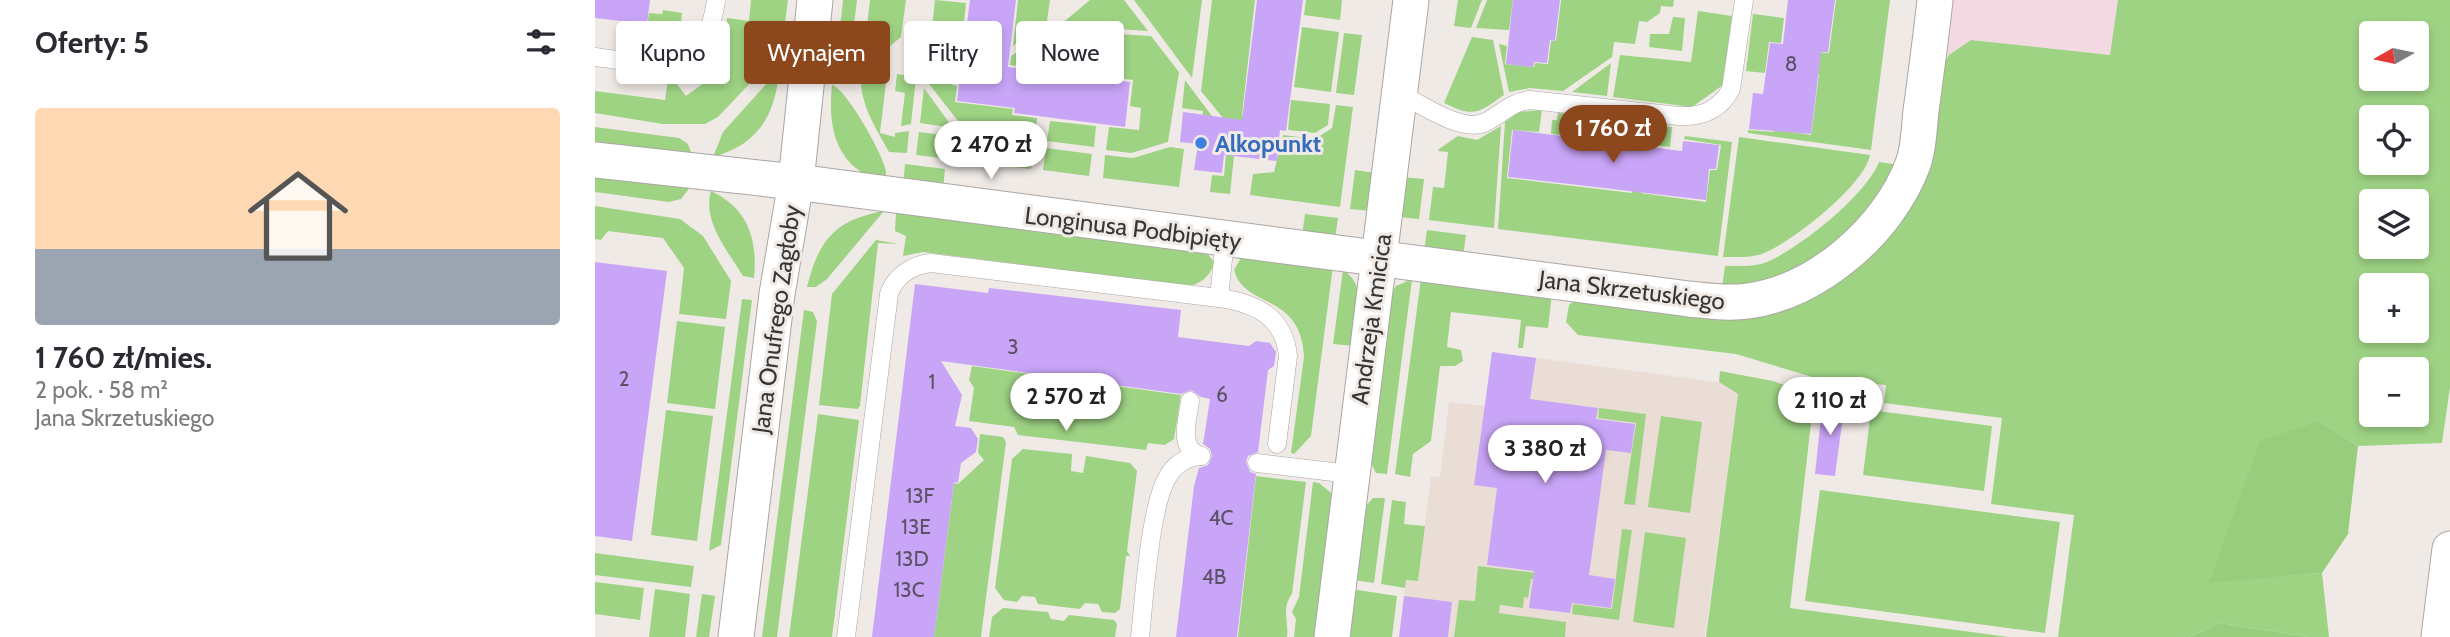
<!DOCTYPE html>
<html lang="pl">
<meta charset="utf-8">
<style>
:root{--surface:#fff;--page:#f2f2f3;--text:#2b2b33;--muted:#7c7c81;--line:#e1e1e2;--accent:#8c471d}
body{margin:0;font-family:Cabin,sans-serif;background:var(--page);color:var(--text);height:100vh;display:flex;flex-direction:column;font-size:26px;white-space:nowrap}
*{box-sizing:border-box;margin:0}
p{font-size:23px;color:var(--muted)}
.icon{flex:none;width:38px;height:38px;fill:none;stroke:currentColor;stroke-width:2;stroke-linecap:round;stroke-linejoin:round}
.map{position:relative;flex:1;overflow:hidden}
.panel{display:flex;flex-direction:column;background:var(--surface);width:595px}
.panel>*{flex:none}
.top-card{position:absolute;left:21px;top:21px;width:665px;height:63px;display:flex;gap:14px}
.needle{width:46px;rotate:261deg}
.fabs{position:absolute;left:1764px;top:21px;display:grid;gap:14px}
.fabs a{display:grid;place-items:center;width:70px;height:70px;border-radius:7px;background:var(--surface);box-shadow:0 4px 10px #0003;font-size:35px}
.price{position:absolute;translate:-50% -60px;padding:0 16px;border-radius:24px;background:#fff;color:#222;font-size:23px;line-height:46px;filter:drop-shadow(0 2px 4px #0008)}
.price::after{content:'';position:absolute;left:50%;top:42px;width:21px;height:16px;margin-left:-10px;background:inherit;clip-path:polygon(0 0,100% 0,50% 100%)}
.price.on{background:var(--accent);color:#fff}
ul{padding:0;list-style:none}
li{display:grid;align-content:center;gap:14px;height:371px;padding:0 35px}
li+li{border-top:2px solid var(--line)}
li span{display:grid;place-items:center;height:217px;border-radius:7px;color:#555}
li>.icon{margin-inline-start:auto}
span .icon{width:126px;height:126px;fill:#fffc;stroke-width:1}
li b{font-size:30px}
h2{display:flex;justify-content:space-between;align-items:center;height:84px;padding:0 35px;font-size:30px}
.chip{padding:0 24px;border-radius:7px;background:var(--surface);box-shadow:0 4px 10px #0003;font-size:24px;line-height:63px}
.chip.on{background:var(--accent);color:#fff}
main{display:flex;flex:1;min-height:0}
.map>svg:first-child{display:block}
</style>
<main>
<section class="panel">
<h2>Oferty: 5<svg class="icon" aria-label="filters" viewBox="0 0 24 24"><path d="M4 7h16M4 17h16"/><circle cx="9" cy="7" r="2"/><circle cx="15" cy="17" r="2"/></svg></h2>
<ul>
<li><span style="background:linear-gradient(#ffd9b3 65%,#9aa5b1 0)"><svg class="icon" aria-label="home" viewBox="0 0 24 24"><path d="M3 11l9-7 9 7M6 9v11h12V9"/></svg></span><div><b>1 760 zł/mies.</b><p>2 pok. · 58 m²</p><p>Jana Skrzetuskiego</p></div></li>
</ul>
</section>
<div class="map">
<svg width="1855" height="637" viewBox="0 0 1855 637">
<rect width="100%" height="100%" fill="#f0eae6"/>
<!-- commercial -->
<polygon fill="#f3dae2" points="1353,0 1523,0 1516,55 1376,40 1354,55 1344,70"/>
<!-- built -->
<polygon fill="#eaddd6" points="897,352 1129,383 1143,394 1110,637 804,637 811,580 823,581 836,476 845,477 854,402 890,406"/>
<!-- green -->
<g fill="#9ed384" fill-rule="evenodd">
<polygon points="156,0 193,0 185,62 164,61 157,81 123,117 110,124 68,124 0,113 0,91 70,100 73,78 78,79 91,96 124,72 110,54 129,41 132,18 154,21"/>
<polygon points="248,0 262,0 257,41 245,29"/>
<polygon points="275,0 311,0 306,37 295,46 270,43"/>
<polygon points="340,0 371,3 367,42 336,38"/>
<polygon points="423,0 455,0 452,21 418,46"/>
<polygon points="495,0 529,0 553,31 465,25"/>
<polygon points="539,0 607,0 597,78"/>
<polygon points="617,0 660,0 647,115 667,117 632,123 606,91"/>
<polygon points="711,0 747,0 745,20 709,15"/>
<polygon points="863,0 887,0 876,28 859,26"/>
<polygon points="892,0 918,0 914,30 881,28"/>
<polygon points="966,0 1079,0 1078,7 1066,6 1065,13 1052,22 1044,21 1040,44 1019,42 1017,57 968,91 935,88 914,92 904,44 912,46 910,64 939,67 940,63 953,64 956,41 961,41"/>
<polygon points="1241,0 1295,0 1276,150 1153,133 1153,130 1179,132 1181,124 1190,131 1216,135 1224,74 1219,73 1222,52 1234,53"/>
<path d="M1523 0H1855V387L1847 443 1763 446 1724 421 1615 582 1727 573 1734 637H1714L1625 623 1594 637H1463L1479 515 1396 504 1407 418 1289 403 1291 385 1224 379 1141 354 983 335 971 322 974 305 981 299C1037 306 1149 331 1198 307 1218 297 1236 279 1254 266 1283 244 1308 227 1324 194L1344 70 1354 55 1376 40 1515 55ZM1776 33H1822V79H1776ZM1776 117H1822V163H1776ZM1776 201H1822V247H1776ZM1776 285H1822V331H1776ZM1776 369H1822V415H1776Z"/>
<polygon points="68,10 87,13 84,39 65,47 24,43 26,22 52,26 54,13 67,14"/>
<polygon points="1103,11 1137,16 1128,85 1097,107 1018,97 1025,55 1096,62"/>
<polygon points="1158,14 1189,18 1186,43 1174,42 1170,73 1151,71"/>
<polygon points="1078,17 1090,18 1087,51 1054,47 1055,34 1074,34"/>
<polygon points="707,27 744,32 736,92 699,87"/>
<polygon points="457,30 556,36 584,72 573,142 536,153 511,150 514,127 544,130 546,108 535,106 538,80 415,65 416,56"/>
<polygon points="749,33 767,35 759,95 741,93"/>
<path d="M877 37 898 40 909 95C883 113 880 118 849 103Z"/>
<polygon points="334,54 366,57 365,62 360,62 357,85 362,86 360,102 418,109 417,115 442,118 440,140 370,130 331,80"/>
<path d="M266 63 293 66 285 133 300 137V133L314 131 312 153 294 152C276 119 263 102 266 63Z"/>
<polygon points="1016,63 1012,96 977,92"/>
<polygon points="302,74 321,77 316,124 306,126 310,93 300,91"/>
<polygon points="590,80 640,147 635,194 615,192 617,175 629,176 632,144 606,125 608,111 587,108"/>
<path d="M174 81H183C177 122 158 146 118 157L128 132Z"/>
<path d="M237 85C251 88 289 156 291 171 291 175 290 179 290 183 242 169 232 130 237 85Z"/>
<polygon points="329,88 358,128 325,123"/>
<polygon points="696,100 735,104 733,125 720,133 693,130"/>
<polygon points="741,105 758,107 745,207 655,195 658,174 679,172 688,135 720,139 737,128"/>
<polygon points="947,110 944,132 917,130 912,178 1037,193 1038,187 1047,188 1046,193 1111,202 1115,170 1122,170 1126,145 1089,139 1090,136 1137,142 1123,256 903,229 910,122 924,112"/>
<polygon points="963,113 1000,117 998,124 1003,125 1002,139 956,134 957,120 962,120"/>
<polygon points="1016,119 1077,127 1075,147 1014,140"/>
<polygon points="455,121 501,126 499,147 452,141"/>
<polygon points="906,126 899,228 834,220 838,187 849,188 853,152 843,151 844,149 863,136 882,140"/>
<polygon points="0,127 84,138 93,144 98,158 0,146"/>
<polygon points="324,132 439,146 436,169 321,155"/>
<path d="M1144 137 1275 155C1269 186 1196 243 1167 254 1155 258 1141 257 1128 257Z"/>
<polygon points="575,147 589,149 584,187 508,178 510,155 538,158"/>
<polygon points="451,148 497,154 494,176 448,170"/>
<path d="M1284 162 1305 165 1277 213 1216 261 1186 281 1127 288 1130 266C1144 266 1159 267 1172 262 1205 248 1271 195 1284 162Z"/>
<polygon points="310,164 350,169 348,190 308,185"/>
<polygon points="760,170 781,173 776,211 755,209"/>
<polygon points="0,173 96,186 86,199 74,202 0,192"/>
<polygon points="808,177 829,179 824,219 803,217"/>
<path d="M116 191C153 208 163 240 159 278L148 276C133 251 107 222 116 191Z"/>
<polygon points="0,206 85,219 108,236 136,281 131,319 84,314 89,268 68,238 13,231 6,240 0,239"/>
<path d="M289 211 232 279 221 287H212C224 239 240 220 289 211Z"/>
<path d="M301 212 612 253 619 262C617 275 605 285 592 286L328 252 308 256 311 236 300 231Z"/>
<polygon points="710,214 743,218 740,239 707,235"/>
<polygon points="832,230 871,235 868,256 829,251"/>
<polygon points="281,240 304,244 283,243 265,406 262,409 224,405 237,294"/>
<path d="M647 256 738 266 716 436 699 454 696 453 709 357C706 292 649 309 639 270Z"/>
<path d="M748 270C774 286 762 320 760 346L738 344Z"/>
<polygon points="817,279 792,474 781,473 773,457 795,296 801,286"/>
<polygon points="826,279 956,298 956,302 953,328 931,326 928,348 923,348 926,320 856,312 852,347 866,350 868,361 860,366 845,366 836,441 818,454 815,477 800,474"/>
<polygon points="147,299 157,300 126,545 114,551"/>
<polygon points="209,310 218,312 222,321 182,637 167,637"/>
<polygon points="82,321 130,327 120,409 72,403"/>
<polygon points="377,366 586,395 579,439 570,445 553,443 551,450 423,435 419,427 374,421 379,388 374,380"/>
<polygon points="1125,371 1178,381 1219,396 1195,608 1414,637 1111,637 1143,394 1124,382"/>
<polygon points="1004,408 1051,414 1040,505 1029,504 1041,423 1003,418"/>
<polygon points="71,410 118,416 102,541 56,535"/>
<polygon points="1276,410 1397,426 1389,491 1268,475"/>
<polygon points="223,414 264,420 237,637 194,637"/>
<polygon points="1066,416 1107,422 1095,513 1053,507"/>
<polygon points="385,434 408,437 411,442 386,637 339,637 359,483 363,484 389,460 383,453"/>
<polygon points="428,449 477,454 476,471 488,473 491,456 535,463 542,471 532,551 535,556 531,556 525,609 520,613 507,612 503,604 490,603 485,609 443,604 440,597 427,596 422,602 409,600 400,588 417,459"/>
<path d="M661 476 711 482 697 594C686 608 694 621 692 637H643Z"/>
<polygon points="718,482 724,483 741,497 723,637 699,637 701,619 697,612 704,597"/>
<polygon points="1225,490 1465,522 1450,633 1210,601"/>
<polygon points="778,498 790,498 779,583 758,580 766,512"/>
<polygon points="797,500 811,502 809,524 830,526 823,581 811,580 810,588 786,584"/>
<polygon points="1027,529 1037,530 1024,620 977,614 978,604 1017,609"/>
<polygon points="1050,532 1091,538 1079,628 1038,622"/>
<polygon points="0,553 99,566 96,587 0,575"/>
<polygon points="883,566 942,573 942,579 936,579 933,598 929,597 928,608 905,605 904,613 971,622 970,637 859,637 864,600 880,601"/>
<polygon points="0,582 49,588 45,620 0,614"/>
<polygon points="60,589 95,594 90,637 54,637"/>
<polygon points="756,589 802,596 797,637 750,637"/>
<polygon points="107,594 120,596 114,637 101,637"/>
<polygon points="408,608 453,612 456,619 469,621 474,615 519,620 522,624 520,637 394,637 397,617"/>
</g>
<!-- forest -->
<g fill="#98cd7d">
<polygon points="1724,421 1763,446 1753,534 1727,573 1614,583 1665,441"/>
<polygon points="1625,623 1714,637 1594,637"/>
</g>
<!-- building -->
<g fill="#c9a5f8">
<polygon points="0,0 55,0 52,24 0,18"/>
<polygon points="375,0 421,0 413,67 535,82 530,127 419,113 420,108 362,101"/>
<polygon points="662,0 708,0 691,131 685,130 682,161 629,155 627,173 599,170 603,144 585,142 588,112 647,120"/>
<polygon points="918,0 965,0 960,41 955,40 952,63 939,62 938,67 911,64"/>
<polygon points="1193,0 1240,0 1233,52 1226,52 1216,134 1154,129 1158,93 1168,94 1175,43 1188,44"/>
<polygon points="918,130 1087,151 1088,141 1124,145 1121,169 1114,169 1111,200 913,177"/>
<polygon points="0,262 72,271 37,541 0,536"/>
<polygon points="320,284 393,293 394,288 586,310 583,337 654,346 661,341 675,343 681,352 679,366 673,370 663,452 653,456 651,462 655,472 661,474 642,637 581,637 599,486 604,468 613,465 617,456 615,449 608,444 615,399 606,397 596,390 586,394 346,361 367,395 360,426 376,428 383,439 381,452 366,463 363,483 359,482 339,637 277,637"/>
<polygon points="897,352 941,358 935,399 1003,408 1001,419 1040,424 1036,453 1011,450 1004,502 994,575 1020,579 1016,608 977,603 975,613 934,608 939,571 892,565 902,488 879,485"/>
<polygon points="1228,398 1250,401 1240,476 1220,474"/>
<polygon points="809,596 857,602 853,637 804,637"/>
</g>
<g fill="none" stroke-linecap="round" stroke-linejoin="round">
<!-- service casing -->
<g stroke="#aca6a3" stroke-width="19">
<g id="service">
<path d="M0 57C60 65 111 78 121 0"/>
<path d="M804 93C826 104 868 134 891 122 906 114 917 102 935 100L1084 116C1107 117 1125 110 1136 89L1149 0"/>
<polyline points="624,298 630,240"/>
<path d="M595 401C593 419 582 449 606 456"/>
<polyline points="662,463 755,474"/>
<path d="M251 637 294 294C300 276 317 265 336 263L624 298C660 303 689 316 693 356L682 444"/>
<path d="M545 637C549 600 555 507 572 478 579 465 590 457 606 456"/>
</g>
</g>
<!-- minor casing -->
<g stroke="#aca6a3" stroke-width="37">
<g id="minor">
<path d="M0 160 201 182 1094 299C1114 301 1133 304 1153 301 1223 292 1294 229 1318 164 1324 148 1324 128 1326 111 1331 74 1336 37 1340 0"/>
<polyline points="141,637 182,294 201,182 220,0"/>
<polyline points="737,637 816,0"/>
<polyline points="1844,637 1855,549"/>
</g>
</g>
<!-- service -->
<use href="#service" stroke="#fff" stroke-width="18"/>
<!-- minor -->
<use href="#minor" stroke="#fff" stroke-width="35"/>
</g>
<!-- markers -->
<circle fill="#3f7fe0" stroke="#f0eae6" stroke-width="2.5" cx="606" cy="143" r="7"/>
<g text-anchor="middle" dominant-baseline="central" stroke-width="6" stroke-linejoin="round" paint-order="stroke">
<!-- number labels -->
<g font-size="21" fill="#5c5265">
<text x="1196" y="63">8</text>
<text x="418" y="346">3</text>
<text x="29" y="378">2</text>
<text x="337" y="381">1</text>
<text x="627" y="394">6</text>
<text x="325" y="495">13F</text>
<text x="626" y="517">4C</text>
<text x="321" y="526">13E</text>
<text x="317" y="558">13D</text>
<text x="619" y="576">4B</text>
<text x="314" y="589">13C</text>
</g>
<!-- shop labels -->
<g font-size="24" font-weight="bold" fill="#366cbe" stroke="#f0eae6" text-anchor="start">
<text x="620" y="143">Alkopunkt</text>
</g>
<!-- street labels -->
<g font-size="24" fill="#383634" stroke="#f0eae6">
<text transform="translate(538 228) rotate(7)">Longinusa Podbipięty</text>
<text transform="translate(1037 290) rotate(7)">Jana Skrzetuskiego</text>
<text transform="translate(181 319) rotate(-82)">Jana Onufrego Zagłoby</text>
<text transform="translate(776 319) rotate(-82)">Andrzeja Kmicica</text>
</g>
</g>
</svg>
<div class="fabs">
<a><svg class="needle" viewBox="-14 -14 28 28"><path d="M0-13l5 13h-10z" fill="#e53935"/><path d="M0 13l5-13h-10z" fill="#7c7c81"/></svg></a>
<a><svg class="icon" aria-label="locate" viewBox="0 0 24 24"><circle cx="12" cy="12" r="6"/><path d="M12 2v4M12 18v4M2 12h4M18 12h4"/></svg></a>
<a><svg class="icon" aria-label="layers" viewBox="0 0 24 24"><path d="M12 4l9 5-9 5-9-5zM3 14l9 5 9-5"/></svg></a>
<a>+</a>
<a>−</a>
</div>
<b class="price on" style="left:1018px;top:165px">1 760 zł</b>
<b class="price" style="left:396px;top:181px">2 470 zł</b>
<b class="price" style="left:471px;top:433px">2 570 zł</b>
<b class="price" style="left:1235px;top:437px">2 110 zł</b>
<b class="price" style="left:950px;top:485px">3 380 zł</b>
<div class="top-card">
<a class="chip">Kupno</a>
<a class="chip on">Wynajem</a>
<a class="chip">Filtry</a>
<a class="chip">Nowe</a>
</div>
</div>
</main>
